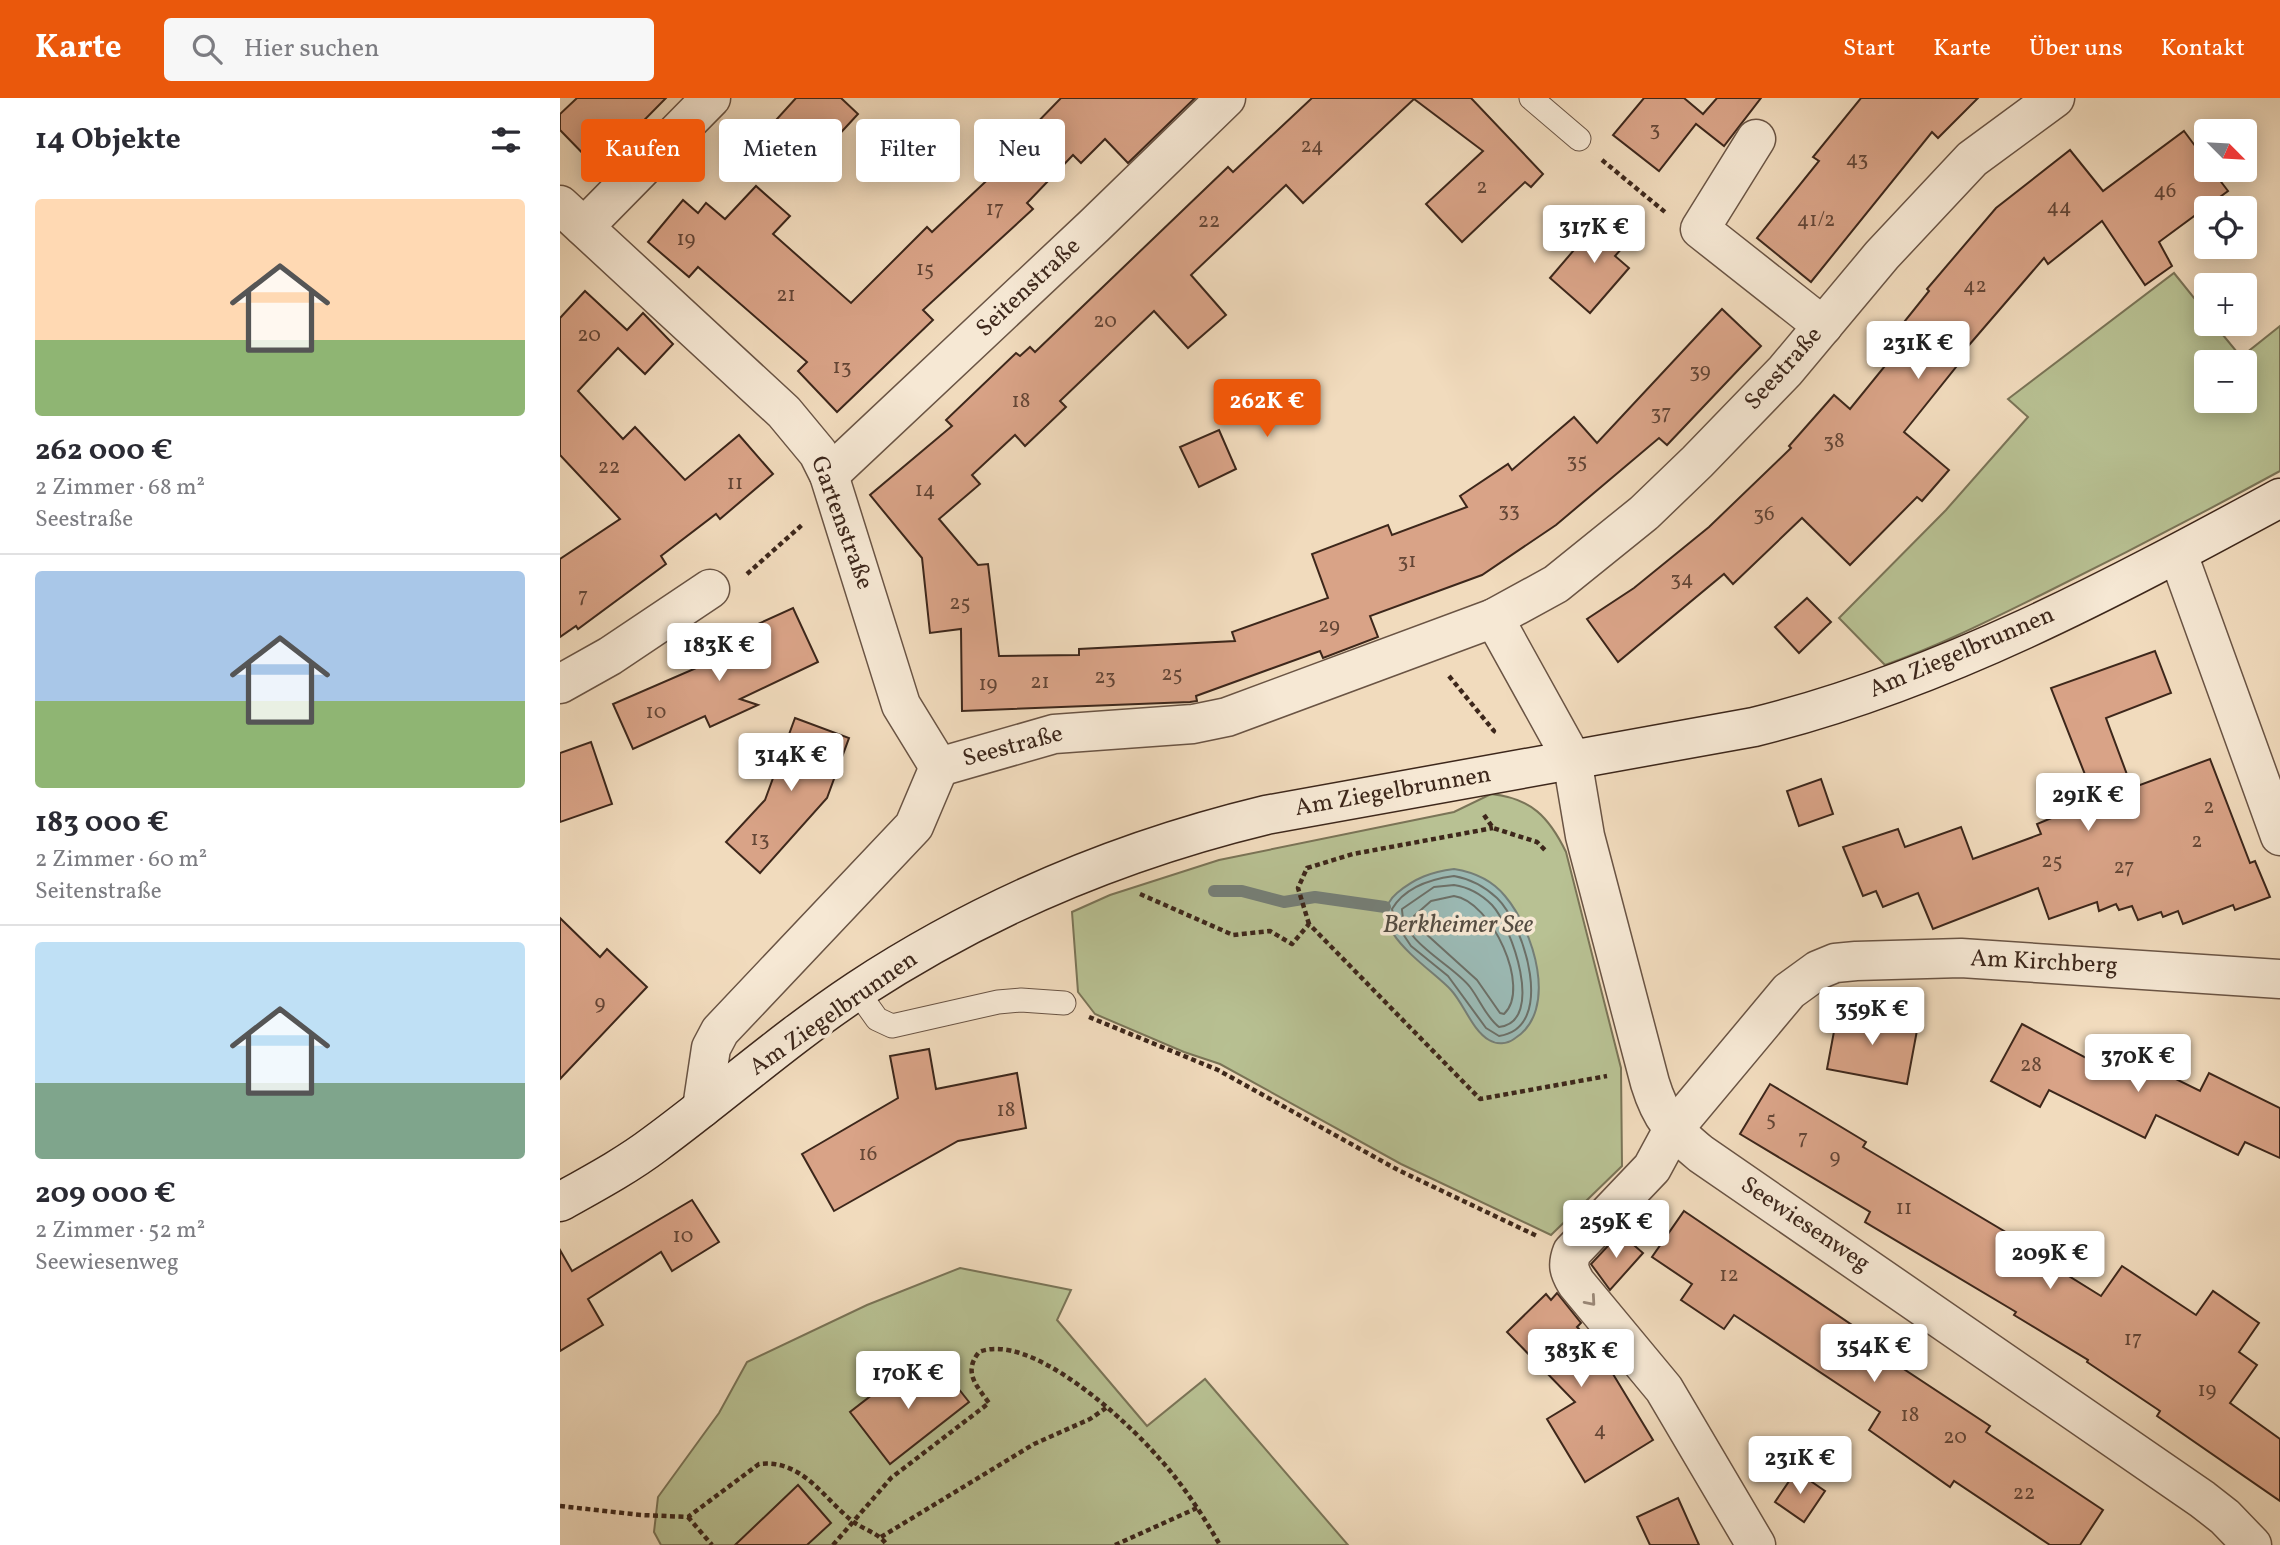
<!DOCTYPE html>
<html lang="de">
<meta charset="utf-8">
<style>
:root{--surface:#fff;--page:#f7f7f7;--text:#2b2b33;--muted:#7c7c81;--line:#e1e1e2;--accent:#ea580c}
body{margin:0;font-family:Vollkorn,serif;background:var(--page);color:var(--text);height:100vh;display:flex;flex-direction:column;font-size:26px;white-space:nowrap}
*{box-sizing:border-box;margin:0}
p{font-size:23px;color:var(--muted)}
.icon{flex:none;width:38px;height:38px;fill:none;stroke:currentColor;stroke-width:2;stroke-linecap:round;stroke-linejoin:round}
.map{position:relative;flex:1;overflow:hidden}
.sheet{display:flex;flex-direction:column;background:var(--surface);width:560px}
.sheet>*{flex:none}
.banner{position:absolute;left:21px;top:21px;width:665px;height:63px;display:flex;gap:14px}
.needle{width:46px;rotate:114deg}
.fabs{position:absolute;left:1634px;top:21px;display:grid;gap:14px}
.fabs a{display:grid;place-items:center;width:63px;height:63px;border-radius:7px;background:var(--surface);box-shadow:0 4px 18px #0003;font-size:35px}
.price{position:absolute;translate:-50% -60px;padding:0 16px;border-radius:7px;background:#fff;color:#222;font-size:23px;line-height:46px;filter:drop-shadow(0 2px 4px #0008)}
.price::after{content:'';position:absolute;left:50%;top:42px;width:21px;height:16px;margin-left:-10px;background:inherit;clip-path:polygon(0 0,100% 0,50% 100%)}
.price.selected{background:var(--accent);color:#fff}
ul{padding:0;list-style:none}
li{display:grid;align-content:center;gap:14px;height:371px;padding:0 35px}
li+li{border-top:2px solid var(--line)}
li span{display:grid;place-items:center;height:217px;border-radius:7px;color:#555}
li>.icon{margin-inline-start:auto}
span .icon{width:126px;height:126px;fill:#fffc;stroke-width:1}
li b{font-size:30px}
h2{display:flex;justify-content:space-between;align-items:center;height:84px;padding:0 35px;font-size:30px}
.tag{padding:0 24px;border-radius:7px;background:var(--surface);box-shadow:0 4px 18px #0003;font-size:24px;line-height:63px}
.tag.selected{background:var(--accent);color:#fff}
header{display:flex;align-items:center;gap:42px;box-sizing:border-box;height:98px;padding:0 35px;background:var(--accent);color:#fff}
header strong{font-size:33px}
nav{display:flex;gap:38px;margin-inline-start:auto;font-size:24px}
.search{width:490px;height:63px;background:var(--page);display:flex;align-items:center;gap:18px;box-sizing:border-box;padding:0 24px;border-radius:7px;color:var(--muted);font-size:26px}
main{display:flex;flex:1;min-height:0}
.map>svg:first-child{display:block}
</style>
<header>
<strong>Karte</strong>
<div class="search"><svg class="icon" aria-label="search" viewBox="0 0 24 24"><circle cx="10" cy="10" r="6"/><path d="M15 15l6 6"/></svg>Hier suchen</div>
<nav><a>Start</a><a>Karte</a><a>Über uns</a><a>Kontakt</a></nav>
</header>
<main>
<section class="sheet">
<h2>14 Objekte<svg class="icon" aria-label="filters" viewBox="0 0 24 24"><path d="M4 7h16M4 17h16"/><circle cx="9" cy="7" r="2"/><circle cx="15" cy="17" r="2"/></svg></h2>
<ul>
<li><span style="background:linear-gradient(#ffd9b3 65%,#8fb573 0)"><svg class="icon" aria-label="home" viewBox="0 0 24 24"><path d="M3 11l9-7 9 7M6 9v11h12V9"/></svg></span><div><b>262 000 €</b><p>2 Zimmer · 68 m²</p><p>Seestraße</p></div></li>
<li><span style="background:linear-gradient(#a9c7e8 60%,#8fb573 0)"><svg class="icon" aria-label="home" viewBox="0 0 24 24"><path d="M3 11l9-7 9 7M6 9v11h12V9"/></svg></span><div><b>183 000 €</b><p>2 Zimmer · 60 m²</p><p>Seitenstraße</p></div></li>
<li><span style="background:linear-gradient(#bfe0f5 65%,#7fa58c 0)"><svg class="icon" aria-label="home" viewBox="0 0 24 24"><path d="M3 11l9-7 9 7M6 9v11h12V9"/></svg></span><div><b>209 000 €</b><p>2 Zimmer · 52 m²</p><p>Seewiesenweg</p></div></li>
</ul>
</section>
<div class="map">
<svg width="1720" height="1447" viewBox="0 0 1720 1447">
<rect width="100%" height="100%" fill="#f1dbbd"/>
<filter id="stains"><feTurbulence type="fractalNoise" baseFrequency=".00286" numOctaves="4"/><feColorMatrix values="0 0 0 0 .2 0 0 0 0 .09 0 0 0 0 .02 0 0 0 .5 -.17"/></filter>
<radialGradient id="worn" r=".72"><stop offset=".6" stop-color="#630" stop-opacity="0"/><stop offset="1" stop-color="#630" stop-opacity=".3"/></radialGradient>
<!-- green -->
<g fill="#b8c193" stroke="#7a7457" stroke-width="2" fill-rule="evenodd">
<path d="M1614 175 1647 216V226H1654L1681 259 1720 228V373C1641 416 1562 457 1481 497 1430 522 1379 548 1325 567L1279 520 1386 412 1468 319 1448 301ZM1647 264H1685V303H1647Z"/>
<path d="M931 696C971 700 989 719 1006 754L1061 970 1062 1068 991 1137 841 1066 660 966 624 954 535 916 518 894 512 814 550 797 659 762 894 714Z"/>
<polygon points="400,1170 511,1192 497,1222 587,1328 645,1281 788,1447 101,1447 94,1434 98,1399 159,1315 187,1264 307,1207"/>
</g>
<!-- water -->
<path fill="#9bbab5" stroke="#757f77" stroke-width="2" d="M894 771C913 774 932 782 945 798 973 831 1000 913 954 941 947 946 937 947 929 942 912 932 904 906 891 892 871 870 799 827 837 795 855 780 871 774 894 771Z"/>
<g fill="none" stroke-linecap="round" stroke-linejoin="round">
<!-- shore -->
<g stroke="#6c7068" stroke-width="2">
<path d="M894 778C911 781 924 788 937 800 964 826 997 930 939 938L926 930 888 878 851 848 835 824 832 811C845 789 871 781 894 778Z"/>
<path d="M894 787C908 789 921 796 932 807 951 827 986 924 939 929 926 919 920 902 910 889 892 866 841 844 842 811L874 789Z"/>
<path d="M894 798C931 803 972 890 944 916L940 915 917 882 865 835 854 818 871 803Z"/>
</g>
<!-- stream -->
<polyline stroke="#757f77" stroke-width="12" points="654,793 682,793 724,804 755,799 825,809"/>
</g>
<!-- building -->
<g fill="#d9a387" stroke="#3d271b" stroke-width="2">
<polygon points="17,0 106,0 37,70 0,32 0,16"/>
<polygon points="236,0 281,0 298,16 238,81 197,43"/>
<polygon points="501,0 635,0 568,65 545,41 521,65 513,57 467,105 473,111 363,212 373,222 277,314 238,273 247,264 138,169 129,179 88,144 123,102 138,115 146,105 165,121 196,88 230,118 213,136 291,205 367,129 372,134 472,40 467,35"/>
<polygon points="752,0 911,0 983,76 971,89 965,84 902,144 866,106 923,53 854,1 743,105 726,87 631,177 666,217 628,250 594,213 500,303 506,309 465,348 455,337 412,377 420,386 379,421 418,467 428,466 439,558 519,557 519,551 675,543 672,534 768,500 752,456 828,427 832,437 907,409 900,398 948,366 952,372 1014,319 1037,345 1162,211 1201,248 1107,347 1099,340 996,427 922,477 810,518 818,539 763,560 760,553 636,598 637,603 630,604 402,613 401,531 370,535 362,460 310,397 392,328 386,322 456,255 460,258 470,249 475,254 668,69 673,74"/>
<polygon points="1084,0 1124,0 1143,16 1157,0 1201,0 1164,48 1136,26 1099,73 1053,37"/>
<polygon points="1301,0 1418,0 1378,40 1372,34 1251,184 1197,140 1259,63 1253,59"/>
<polygon points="1624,33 1647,64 1647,72 1652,72 1668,93 1599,144 1612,168 1585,187 1542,123 1488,166 1484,160 1397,261 1400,264 1344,334 1389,372 1362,403 1357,399 1290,467 1242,420 1173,486 1164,476 1058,564 1027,521 1074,490 1149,429 1231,350 1229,348 1274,297 1290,311 1338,252 1328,244 1369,193 1367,191 1436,110 1510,52 1543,93"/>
<polygon points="1044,117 1071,140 1055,158 1069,170 1030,215 990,180"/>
<polygon points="25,193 67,232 83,215 113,246 85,276 58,250 18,293 63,341 75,329 125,382 179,337 213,376 160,421 156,416 101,458 106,466 18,531 16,528 0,539 0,461 60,421 0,357 0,220"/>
<polygon points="659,332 676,371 639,389 620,349"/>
<polygon points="1247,500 1271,524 1239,555 1215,529"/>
<polygon points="233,510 258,564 180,601 198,607 150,629 145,618 73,651 53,606 194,545 187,531"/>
<polygon points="1595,553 1611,595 1546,620 1572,690 1650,661 1690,765 1695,763 1710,799 1675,812 1673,807 1623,826 1618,813 1603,819 1601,814 1578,822 1572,808 1559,812 1556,806 1539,813 1537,804 1489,821 1478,790 1373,831 1358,795 1323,809 1316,793 1303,798 1283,749 1338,731 1345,749 1401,729 1413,761 1481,736 1477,726 1535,702 1491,590"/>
<polygon points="235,620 289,640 267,700 200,775 166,744 205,702"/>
<polygon points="31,644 52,706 0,724 0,655"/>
<polygon points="1261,681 1273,716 1239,728 1227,693"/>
<polygon points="0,820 40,859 47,851 87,889 0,981"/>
<polygon points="1278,912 1358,927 1347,986 1267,971"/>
<polygon points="1462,926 1545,970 1555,951 1640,993 1649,975 1720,1010 1720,1060 1685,1044 1678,1057 1596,1017 1585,1040 1489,992 1480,1009 1431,983"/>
<polygon points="369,951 376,991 457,975 466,1030 398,1043 274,1113 242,1056 338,1000 330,958"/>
<polygon points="1210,986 1306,1044 1303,1049 1486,1158 1483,1162 1541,1198 1562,1168 1636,1217 1653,1193 1699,1225 1679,1254 1697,1267 1670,1305 1720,1341 1720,1403 1597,1318 1600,1313 1527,1264 1528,1262 1454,1217 1456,1214 1305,1124 1310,1114 1180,1036"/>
<polygon points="132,1102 159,1144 112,1173 101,1154 28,1201 43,1227 0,1253 0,1152 12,1173"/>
<polygon points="1124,1113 1320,1246 1315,1252 1430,1328 1426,1334 1543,1412 1520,1447 1490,1447 1394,1383 1390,1389 1309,1332 1320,1314 1174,1217 1164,1231 1121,1202 1132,1186 1092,1159"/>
<polygon points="1060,1135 1083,1155 1050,1192 1031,1166"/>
<polygon points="997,1195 1021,1225 1017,1229 1036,1248 1093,1342 1025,1384 987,1321 1015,1304 947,1234 986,1196 991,1202"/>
<polygon points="352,1266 366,1283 383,1271 409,1304 330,1366 290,1314"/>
<polygon points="1236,1373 1265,1393 1244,1424 1215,1404"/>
<polygon points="238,1387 271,1425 247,1447 175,1447"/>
<polygon points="1118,1400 1139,1447 1090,1447 1077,1419"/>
</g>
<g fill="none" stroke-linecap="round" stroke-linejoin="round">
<!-- lane casing -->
<g stroke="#6a5444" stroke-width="25">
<g id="lane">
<polyline points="971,0 1019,41"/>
<polyline points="297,893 317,921 332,928 438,904 461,902 504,905"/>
</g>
</g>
<!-- street casing -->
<g stroke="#6a5444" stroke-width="41">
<g id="street">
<polyline points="1196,41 1140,131 1263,228"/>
<polyline points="0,107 224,314 258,355 269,377 341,607 379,669"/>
<polyline points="24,129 151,0"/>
<polyline points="269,377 534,128 666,0"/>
<polyline points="1618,456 1720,738"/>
<path d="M934 520 1012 661 1025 738 1090 985C1101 1021 1113 1033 1141 1056L1642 1401 1665 1419 1692 1447"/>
<polyline points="0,586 50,558 150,491"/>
<polyline points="379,669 494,636 633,626 667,619 934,520 996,486 1084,415 1137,364 1225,273 1322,157 1412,61 1495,0"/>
<polyline points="142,1010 151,950 160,933 354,728 379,669"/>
<path d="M1196 1447 1104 1291 1016 1185C1009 1173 1007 1167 1012 1154L1092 1070 1112 1033 1229 893 1258 872 1275 865 1296 863 1401 860 1720 881"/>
</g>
</g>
<!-- secondary casing -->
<g stroke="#3d271b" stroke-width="41">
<path id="secondary" d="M0 1104C32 1086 66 1068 95 1046 163 996 227 939 298 892 423 810 561 752 706 717L1194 629C1381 583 1552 491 1720 400"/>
</g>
<!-- path -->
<g stroke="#3d271b" stroke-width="4.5" stroke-dasharray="5 3.5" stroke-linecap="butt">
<polyline points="1042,62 1105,114"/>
<polyline points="187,476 243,426"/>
<polyline points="889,578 934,633 931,636"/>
<polyline points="924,717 933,730 977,744 986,753"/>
<polyline points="580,796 673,837 710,833 732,846 749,826 920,1001 1047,978"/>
<polyline points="749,826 738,790 747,770 793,756 933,730"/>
<polyline points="529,919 658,972 838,1072 977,1138"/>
<path d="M0 1408 81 1417 128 1419 199 1366C241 1361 262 1398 291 1422 303 1432 318 1434 327 1447"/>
<polyline points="128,1419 152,1447"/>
<polyline points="321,1439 474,1346 530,1321 546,1310"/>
<path d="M273 1447 331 1380 429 1305C416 1287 403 1274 419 1254 470 1233 567 1323 598 1359 622 1385 642 1416 660 1447"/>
<polyline points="555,1447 637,1410"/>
</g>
<!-- lane -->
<use href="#lane" stroke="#f6e8d4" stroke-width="23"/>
<!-- street -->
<use href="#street" stroke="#f6e8d4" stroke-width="38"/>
<!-- secondary -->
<use href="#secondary" stroke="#f6e8d4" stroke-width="38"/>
</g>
<!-- one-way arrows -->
<defs><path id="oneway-chevron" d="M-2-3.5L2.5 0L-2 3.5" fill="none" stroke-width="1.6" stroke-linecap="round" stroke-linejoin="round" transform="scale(1.75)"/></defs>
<use stroke="#9a8878" href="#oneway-chevron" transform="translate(1031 1203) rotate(49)"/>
<g text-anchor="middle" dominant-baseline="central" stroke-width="7" stroke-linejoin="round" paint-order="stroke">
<!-- number labels -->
<g font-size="21" fill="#644636">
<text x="1095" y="31">3</text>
<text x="752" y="48">24</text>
<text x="1297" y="61">43</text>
<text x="922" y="89">2</text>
<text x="1605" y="93">46</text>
<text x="1499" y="109">44</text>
<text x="435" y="111">17</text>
<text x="1256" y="122">41/2</text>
<text x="649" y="123">22</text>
<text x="126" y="141">19</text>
<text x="365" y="171">15</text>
<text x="1415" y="188">42</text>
<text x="226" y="197">21</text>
<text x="545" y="223">20</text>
<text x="29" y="237">20</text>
<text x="282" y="269">13</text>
<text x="1140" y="273">39</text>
<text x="461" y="303">18</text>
<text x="1101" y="315">37</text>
<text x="1274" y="343">38</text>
<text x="1017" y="363">35</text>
<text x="49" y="369">22</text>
<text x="175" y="385">11</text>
<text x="365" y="392">14</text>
<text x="949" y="412">33</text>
<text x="1204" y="416">36</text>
<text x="847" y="463">31</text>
<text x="1122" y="481">34</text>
<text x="23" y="498">7</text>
<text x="400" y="505">25</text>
<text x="769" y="528">29</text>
<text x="612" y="576">25</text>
<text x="545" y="579">23</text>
<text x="480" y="584">21</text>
<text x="428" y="586">19</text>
<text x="96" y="614">10</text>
<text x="1649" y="709">2</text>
<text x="200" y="741">13</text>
<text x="1637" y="743">2</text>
<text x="1492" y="763">25</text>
<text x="1564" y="769">27</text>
<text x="40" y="905">9</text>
<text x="1471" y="967">28</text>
<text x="446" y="1012">18</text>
<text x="1211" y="1021">5</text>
<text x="1243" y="1040">7</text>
<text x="308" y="1056">16</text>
<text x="1275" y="1059">9</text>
<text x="1344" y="1110">11</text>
<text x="123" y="1138">10</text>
<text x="1169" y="1177">12</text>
<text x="1573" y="1241">17</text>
<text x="1647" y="1292">19</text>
<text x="1350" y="1317">18</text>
<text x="1040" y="1332">4</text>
<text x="1395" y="1339">20</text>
<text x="1464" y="1395">22</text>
</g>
<!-- street labels -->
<g font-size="24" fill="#3d271b" stroke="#f6e8d4">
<text transform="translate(469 190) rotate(-43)">Seitenstraße</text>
<text transform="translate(1224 271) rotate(-48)">Seestraße</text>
<text transform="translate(281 425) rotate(70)">Gartenstraße</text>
<text transform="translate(1402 555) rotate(-23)">Am Ziegelbrunnen</text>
<text transform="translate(453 649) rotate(-15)">Seestraße</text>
<text transform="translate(833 694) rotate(-10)">Am Ziegelbrunnen</text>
<text transform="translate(1484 865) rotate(3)">Am Kirchberg</text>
<text transform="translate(274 916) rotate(-35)">Am Ziegelbrunnen</text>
<text transform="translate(1245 1127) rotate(34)">Seewiesenweg</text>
</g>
<!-- water labels -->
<g font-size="26" font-style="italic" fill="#544c42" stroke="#f6e8d4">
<text x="898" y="827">Berkheimer See</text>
</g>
</g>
<rect width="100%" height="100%" filter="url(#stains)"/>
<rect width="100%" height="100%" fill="url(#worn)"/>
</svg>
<div class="fabs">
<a><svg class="needle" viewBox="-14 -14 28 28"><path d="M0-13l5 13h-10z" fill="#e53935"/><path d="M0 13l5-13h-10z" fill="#7c7c81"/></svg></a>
<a><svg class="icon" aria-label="locate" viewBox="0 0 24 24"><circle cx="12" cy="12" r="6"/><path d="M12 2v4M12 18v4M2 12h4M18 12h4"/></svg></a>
<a>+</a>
<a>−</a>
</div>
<b class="price" style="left:1034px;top:167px">317K €</b>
<b class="price" style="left:1358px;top:283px">231K €</b>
<b class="price selected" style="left:707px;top:341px">262K €</b>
<b class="price" style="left:159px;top:585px">183K €</b>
<b class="price" style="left:231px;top:695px">314K €</b>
<b class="price" style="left:1528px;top:735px">291K €</b>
<b class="price" style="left:1312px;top:949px">359K €</b>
<b class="price" style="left:1578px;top:996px">370K €</b>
<b class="price" style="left:1056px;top:1162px">259K €</b>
<b class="price" style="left:1490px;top:1193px">209K €</b>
<b class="price" style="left:1314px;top:1286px">354K €</b>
<b class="price" style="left:1021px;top:1291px">383K €</b>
<b class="price" style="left:348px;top:1313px">170K €</b>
<b class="price" style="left:1240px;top:1398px">231K €</b>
<div class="banner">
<a class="tag selected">Kaufen</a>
<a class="tag">Mieten</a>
<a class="tag">Filter</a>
<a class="tag">Neu</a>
</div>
</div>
</main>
